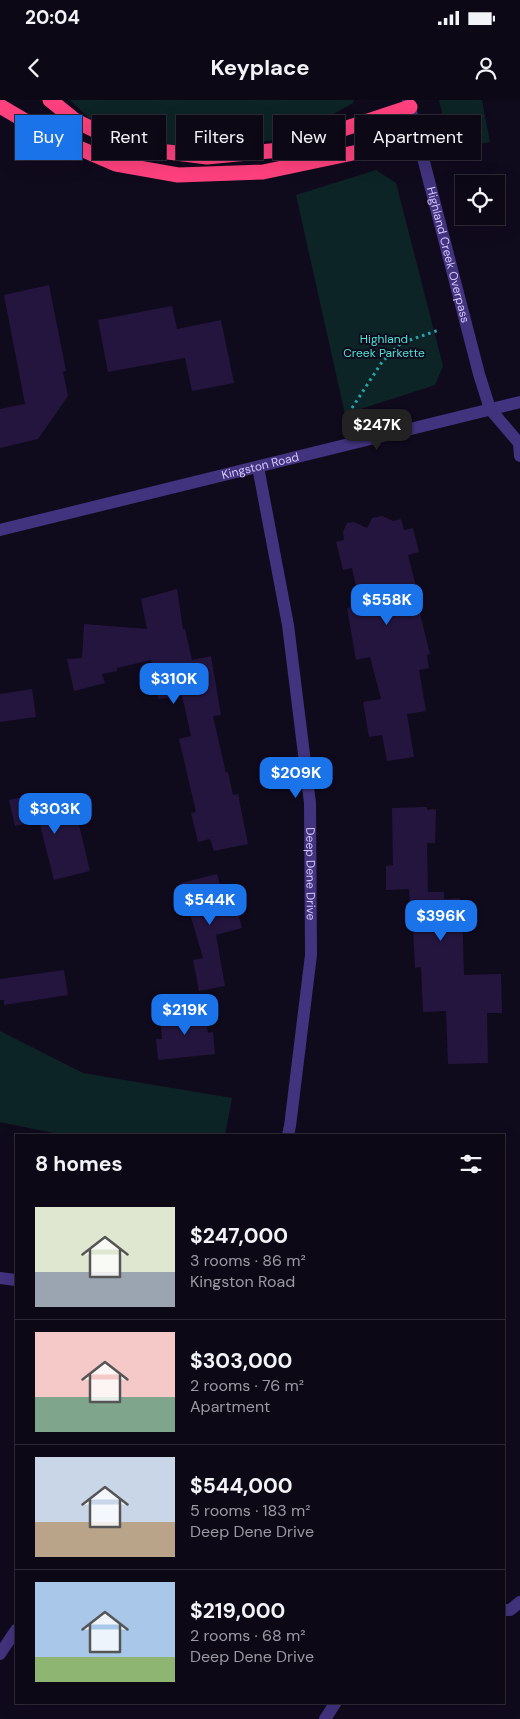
<!DOCTYPE html>
<meta charset="utf-8">
<style>
:root{--surface:#0c0816;--page:#1a1623;--text:#f1f3f6;--muted:#9a9aa1;--line:#2c2935;--accent:#1a73e8}
body{margin:0;font-family:"DM Sans",sans-serif;background:var(--page);color:var(--text);height:100vh;display:flex;flex-direction:column;font-size:19px;white-space:nowrap}
*{box-sizing:border-box;margin:0}
p{font-size:16px;color:var(--muted)}
.icon{flex:none;width:28px;height:28px;fill:none;stroke:currentColor;stroke-width:2;stroke-linecap:round;stroke-linejoin:round}
.map{position:relative;flex:1;overflow:hidden}
.panel{position:absolute;left:15px;top:1034px;width:490px;height:570px;display:flex;flex-direction:column;background:var(--surface);border-radius:0px;box-shadow:0 5px 20px #0002,0 0 0 1px var(--line)}
.panel>*{flex:none}
.top-card{position:absolute;left:15px;top:15px;width:490px;height:45px;display:flex;gap:10px}
.fabs{position:absolute;left:455px;top:75px;display:grid;gap:10px}
.fabs a{display:grid;place-items:center;width:50px;height:50px;border-radius:0px;background:var(--surface);box-shadow:0 5px 20px #0002,0 0 0 1px var(--line);font-size:25px}
.price{position:absolute;translate:-50% -42px;padding:0 11px;border-radius:10px;background:var(--accent);color:#fff;font-size:16px;line-height:32px;filter:drop-shadow(0 1px 2px #0008)}
.price::after{content:'';position:absolute;left:50%;top:30px;width:15px;height:11px;margin-left:-8px;background:inherit;clip-path:polygon(0 0,100% 0,50% 100%)}
.price.current{background:#222;color:#fff}
ul{padding:0;list-style:none}
li{display:flex;align-items:center;gap:15px;height:125px;padding:0 20px}
li+li{border-top:1px solid var(--line)}
li span{display:grid;place-items:center;flex:none;width:140px;height:100px;border-radius:0px;color:#555}
li>.icon{margin-inline-start:auto}
span .icon{width:60px;height:60px;fill:#fffc;stroke-width:1}
li b{font-size:21px}
h2{display:flex;justify-content:space-between;align-items:center;height:60px;padding:0 20px;font-size:21px}
.chip{padding:0 18px;border-radius:0px;background:var(--surface);box-shadow:0 5px 20px #0002,0 0 0 1px var(--line);font-size:18px;line-height:45px}
.chip.current{background:var(--accent);color:#fff}
.status{display:flex;justify-content:space-between;align-items:center;height:35px;padding:0 25px;background:var(--surface);direction:ltr}
.status svg{height:14px;fill:currentColor}
header{display:flex;justify-content:space-between;align-items:center;height:65px;padding:0 20px;background:var(--surface);font-size:22px;font-weight:700}
.map>svg:first-child{display:block}
</style>
<div class="status"><b>20:04</b><svg viewBox="0 0 49 12"><path d="M0 12V9h3v3zM5 12V6h3v6zM10 12V3h3v9zM15 12V0h3v12zM26 1h20v11H26zM47 4h2v5h-2z"/></svg></div>
<header><svg class="icon" aria-label="back" viewBox="0 0 24 24"><path d="M15 5l-7 7 7 7"/></svg>Keyplace<svg class="icon" aria-label="person" viewBox="0 0 24 24"><circle cx="12" cy="8" r="4"/><path d="M4 21q1-7 8-7t8 7"/></svg></header>
<div class="map">
<svg width="520" height="1619" viewBox="0 0 520 1619">
<rect width="100%" height="100%" fill="#100a1d"/>
<!-- green -->
<g fill="#0d2427">
<polygon points="70,0 354,0 353,3 288,39 186,49 93,22"/>
<polygon points="439,0 482,0 490,42 451,50"/>
<polygon points="376,70 396,83 443,266 435,285 345,314 296,95"/>
<polygon points="0,931 83,973 232,998 225,1035 63,1035 0,1022"/>
</g>
<!-- building -->
<g fill="#24153e">
<polygon points="49,185 66,271 63,272 68,296 38,339 0,348 0,309 25,304 4,195"/>
<polygon points="172,206 177,229 221,220 234,283 192,291 185,258 108,272 98,220"/>
<polygon points="382,416 393,421 401,419 404,430 413,428 419,452 408,455 419,498 416,498 430,554 427,555 429,568 419,570 426,611 407,614 414,657 387,661 382,635 369,637 363,602 381,599 370,557 356,560 347,508 360,505 352,468 343,470 336,442 344,440 343,432 347,423 354,422 367,428 372,418"/>
<polygon points="177,489 183,529 185,529 192,560 211,556 221,615 213,616 226,673 228,672 233,695 238,694 248,744 214,751 210,739 198,742 191,713 196,712 179,639 191,636 182,595 158,599 151,560 117,568 117,571 102,574 105,583 74,591 67,559 82,558 84,524 147,529 141,499"/>
<polygon points="32,589 36,617 0,622 0,594"/>
<polygon points="34,694 37,707 53,703 55,712 75,708 90,771 54,780 39,721 15,726 9,700"/>
<polygon points="427,707 427,710 436,709 435,743 427,743 428,792 444,792 444,799 460,798 460,806 462,807 464,875 501,874 502,913 487,913 488,963 448,964 446,911 423,912 421,867 415,868 413,827 411,827 409,789 386,790 386,766 393,765 392,708"/>
<polygon points="217,774 223,796 229,794 231,803 235,802 242,828 216,835 225,886 199,891 193,860 203,858 181,783"/>
<polygon points="64,870 68,895 4,905 4,900 0,900 0,879"/>
<polygon points="205,910 208,933 213,932 215,954 158,960 156,939 162,939 160,914"/>
</g>
<g fill="none" stroke-linecap="round" stroke-linejoin="round">
<!-- path -->
<polyline stroke="#26a5b2" stroke-width="3" stroke-dasharray="2.5 4" stroke-linecap="butt" points="352,308 382,262 401,243 439,230"/>
<!-- service -->
<polyline stroke="#42337e" stroke-width="12" points="490,309 519,343 520,356"/>
<!-- minor -->
<g stroke="#42337e" stroke-width="12">
<path id="s1" d="M258 367 288 525 310 703 311 855 290 1026 288 1035"/>
<polyline points="0,1178 16,1180"/>
<polyline points="504,1510 510,1510 520,1502"/>
<polyline points="0,1554 16,1530"/>
<polyline points="325,1619 336,1602"/>
</g>
<!-- tertiary -->
<g stroke="#42337e" stroke-width="12">
<path id="s2" d="M408 0 479 274 490 309"/>
<path id="s3" d="M0 430 520 302"/>
</g>
<!-- motorway -->
<g stroke="#ff417e" stroke-width="15">
<polyline points="50,0 76,21 129,47 207,57 280,50 410,7"/>
<polyline points="0,6 49,35 116,64 178,75 263,72 372,49 418,36"/>
</g>
</g>
<g text-anchor="middle" dominant-baseline="central" stroke-width="4" stroke-linejoin="round" paint-order="stroke">
<!-- street labels -->
<g font-size="12" fill="#d6c6ff" stroke="#100a1d">
<text stroke="none"><textPath href="#s2" startOffset="160">Highland Creek Overpass</textPath></text>
<text stroke="none"><textPath href="#s3" startOffset="268">Kingston Road</textPath></text>
<text stroke="none"><textPath href="#s1" startOffset="411">Deep Dene Drive</textPath></text>
</g>
<!-- park labels -->
<g font-size="12" fill="#4de4d6" stroke="#100a1d">
<text x="384" y="239">Highland<tspan x="384" dy="14">Creek Parkette</tspan></text>
</g>
</g>
</svg>
<div class="fabs">
<a><svg class="icon" aria-label="locate" viewBox="0 0 24 24"><circle cx="12" cy="12" r="6"/><path d="M12 2v4M12 18v4M2 12h4M18 12h4"/></svg></a>
</div>
<b class="price current" style="left:377px;top:351px">$247K</b>
<b class="price" style="left:387px;top:526px">$558K</b>
<b class="price" style="left:174px;top:605px">$310K</b>
<b class="price" style="left:296px;top:699px">$209K</b>
<b class="price" style="left:55px;top:735px">$303K</b>
<b class="price" style="left:210px;top:826px">$544K</b>
<b class="price" style="left:441px;top:842px">$396K</b>
<b class="price" style="left:185px;top:936px">$219K</b>
<div class="top-card">
<a class="chip current">Buy</a>
<a class="chip">Rent</a>
<a class="chip">Filters</a>
<a class="chip">New</a>
<a class="chip">Apartment</a>
</div>
<section class="panel">
<h2>8 homes<svg class="icon" aria-label="filters" viewBox="0 0 24 24"><path d="M4 7h16M4 17h16"/><circle cx="9" cy="7" r="2"/><circle cx="15" cy="17" r="2"/></svg></h2>
<ul>
<li><span style="background:linear-gradient(#dfe7d0 65%,#9aa5b1 0)"><svg class="icon" aria-label="home" viewBox="0 0 24 24"><path d="M3 11l9-7 9 7M6 9v11h12V9"/></svg></span><div><b>$247,000</b><p>3 rooms · 86 m²</p><p>Kingston Road</p></div></li>
<li><span style="background:linear-gradient(#f6c9c9 65%,#7fa58c 0)"><svg class="icon" aria-label="home" viewBox="0 0 24 24"><path d="M3 11l9-7 9 7M6 9v11h12V9"/></svg></span><div><b>$303,000</b><p>2 rooms · 76 m²</p><p>Apartment</p></div></li>
<li><span style="background:linear-gradient(#c9d6e8 65%,#b9a48a 0)"><svg class="icon" aria-label="home" viewBox="0 0 24 24"><path d="M3 11l9-7 9 7M6 9v11h12V9"/></svg></span><div><b>$544,000</b><p>5 rooms · 183 m²</p><p>Deep Dene Drive</p></div></li>
<li><span style="background:linear-gradient(#a9c7e8 75%,#8fb573 0)"><svg class="icon" aria-label="home" viewBox="0 0 24 24"><path d="M3 11l9-7 9 7M6 9v11h12V9"/></svg></span><div><b>$219,000</b><p>2 rooms · 68 m²</p><p>Deep Dene Drive</p></div></li>
</ul>
</section>
</div>
